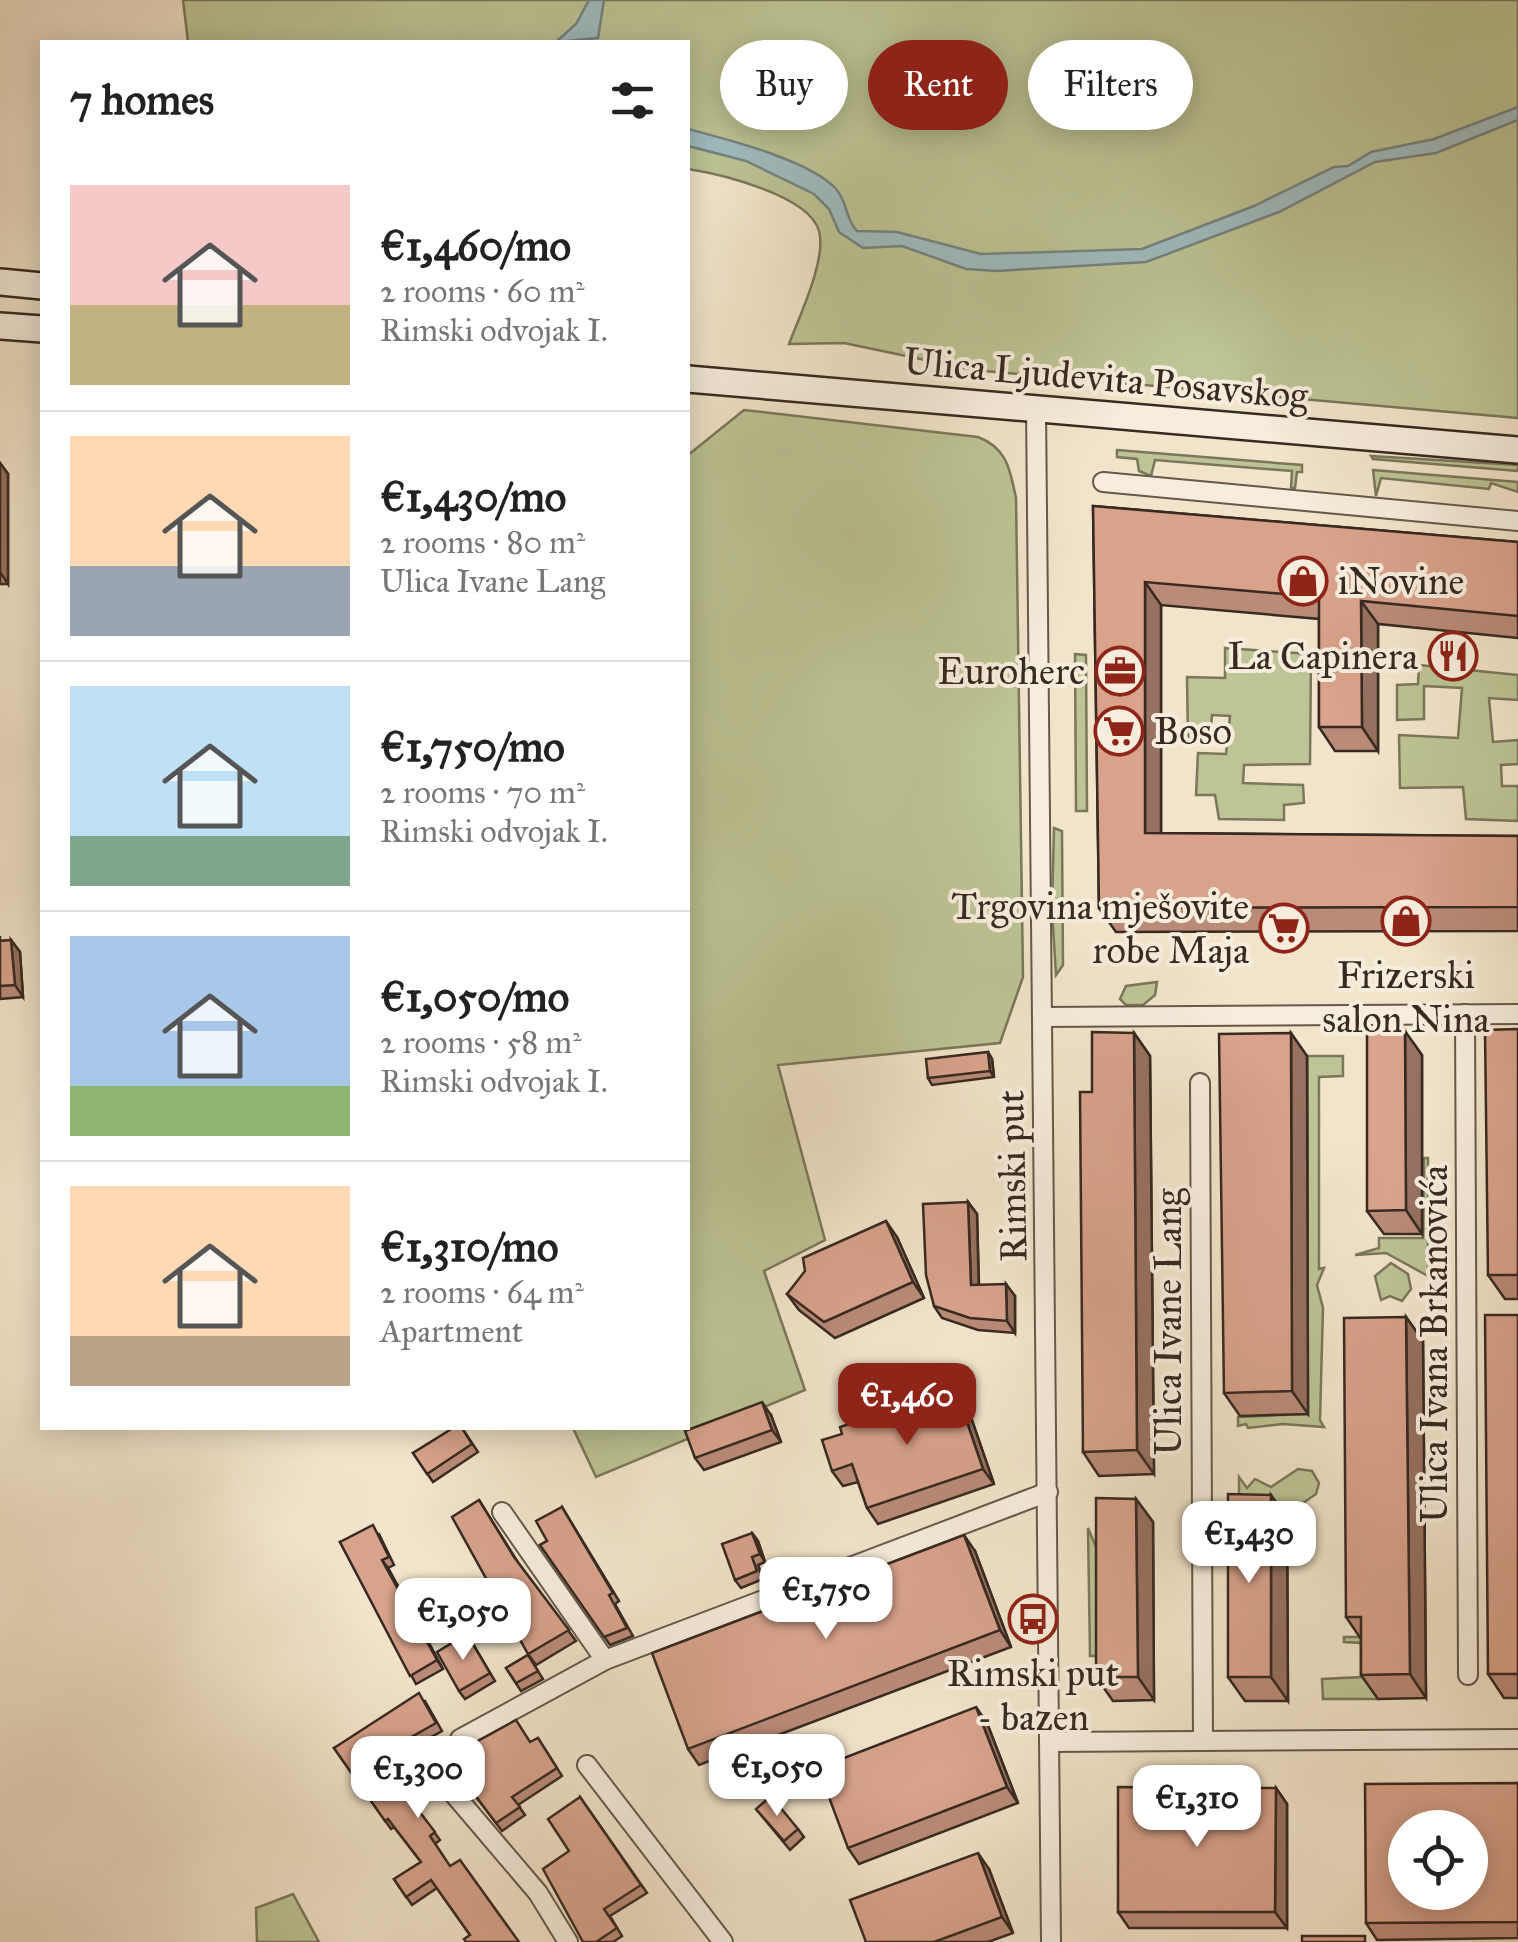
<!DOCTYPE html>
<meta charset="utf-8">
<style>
:root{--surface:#fff;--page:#f6f6f6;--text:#222;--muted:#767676;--line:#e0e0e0;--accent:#8f2418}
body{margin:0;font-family:"IM FELL Great Primer",serif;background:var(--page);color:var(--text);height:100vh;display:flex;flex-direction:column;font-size:38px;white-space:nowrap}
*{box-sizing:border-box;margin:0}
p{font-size:32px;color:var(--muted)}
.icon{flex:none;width:55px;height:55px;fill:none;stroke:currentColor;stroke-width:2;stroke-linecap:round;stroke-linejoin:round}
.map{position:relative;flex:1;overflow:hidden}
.side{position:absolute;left:40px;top:40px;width:650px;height:1390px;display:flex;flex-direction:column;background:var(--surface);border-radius:0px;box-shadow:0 5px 25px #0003}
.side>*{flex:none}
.top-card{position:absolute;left:720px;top:40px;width:648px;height:90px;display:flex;gap:20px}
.buttons{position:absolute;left:1388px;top:1810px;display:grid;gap:20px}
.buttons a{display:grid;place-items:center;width:100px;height:100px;border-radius:50%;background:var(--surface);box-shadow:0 5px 25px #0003;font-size:50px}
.price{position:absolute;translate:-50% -85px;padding:0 22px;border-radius:20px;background:#fff;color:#222;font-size:32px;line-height:65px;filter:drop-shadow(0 2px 5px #0008)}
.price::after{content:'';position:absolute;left:50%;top:60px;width:30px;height:22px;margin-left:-15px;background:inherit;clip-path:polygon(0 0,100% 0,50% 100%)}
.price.selected{background:var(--accent);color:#fff}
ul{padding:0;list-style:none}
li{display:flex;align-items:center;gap:30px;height:250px;padding:0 30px}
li+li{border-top:2px solid var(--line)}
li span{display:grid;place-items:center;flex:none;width:280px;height:200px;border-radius:0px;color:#555}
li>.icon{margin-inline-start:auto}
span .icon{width:120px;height:120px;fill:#fffc;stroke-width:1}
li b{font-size:42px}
h2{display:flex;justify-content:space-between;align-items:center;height:120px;padding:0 30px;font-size:42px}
.chip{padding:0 35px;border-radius:45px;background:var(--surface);box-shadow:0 5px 25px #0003;font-size:35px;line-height:90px}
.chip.selected{background:var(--accent);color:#fff}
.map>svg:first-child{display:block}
</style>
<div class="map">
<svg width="1518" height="1942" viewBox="0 0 1518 1942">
<rect width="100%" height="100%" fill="#f2e4ca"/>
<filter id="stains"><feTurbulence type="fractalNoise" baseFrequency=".002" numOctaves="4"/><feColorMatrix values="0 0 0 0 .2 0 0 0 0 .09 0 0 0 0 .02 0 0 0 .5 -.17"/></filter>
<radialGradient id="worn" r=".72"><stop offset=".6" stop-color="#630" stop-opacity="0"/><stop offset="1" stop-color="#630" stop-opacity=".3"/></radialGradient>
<!-- green -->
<g fill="#bdc495" stroke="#7a775c" stroke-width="2.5">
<path d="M183 0H1518V418L973 370 844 343 789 344C799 317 827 259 819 231 809 195 720 174 688 169V42H188Z"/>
<path d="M744 410 978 437C1007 448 1010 469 1016 498L1023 977 1000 1043 778 1065 825 1240 764 1271 805 1390 596 1477 573 1428H688V455Z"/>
<polygon points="1117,450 1302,465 1302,472 1297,472 1295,488 1291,488 1292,471 1155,460 1151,476 1139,471 1137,459 1117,457"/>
<polygon points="1371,456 1518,465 1518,471 1373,459"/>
<polygon points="1373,470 1518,482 1518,492 1491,483 1489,489 1381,478 1376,496"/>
<polygon points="1225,648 1311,654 1310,764 1244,765 1243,783 1303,785 1304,803 1284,805 1284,820 1219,819 1215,795 1196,795 1198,753 1226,754 1230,716 1212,715 1210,741 1188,743 1187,677 1225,678"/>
<polygon points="1075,654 1086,655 1087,811 1076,811"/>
<polygon points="1419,665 1518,675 1518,700 1489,698 1493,742 1518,740 1518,764 1501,765 1502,786 1518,786 1518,821 1466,819 1463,787 1400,788 1399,735 1458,738 1462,688 1424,686 1424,719 1397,720 1397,685 1418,684"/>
<polygon points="1054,828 1062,831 1063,965 1056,975 1052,910"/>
<polygon points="1157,982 1155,995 1143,1005 1126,1005 1120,999 1126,986"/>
<polygon points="1307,1056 1343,1056 1343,1076 1319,1077 1319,1269 1324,1268 1317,1285 1323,1308 1320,1420 1324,1427 1283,1424 1248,1428 1246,1424 1238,1426 1238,1417 1307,1414"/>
<polygon points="1424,1158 1428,1158 1428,1276 1386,1253 1355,1255 1379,1248 1379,1238 1423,1238"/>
<polygon points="1391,1263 1408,1274 1411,1289 1402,1301 1390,1296 1381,1300 1375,1276"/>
<polygon points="1298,1469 1312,1471 1319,1483 1316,1494 1293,1510 1296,1518 1239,1517 1239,1477 1247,1488 1255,1479 1271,1487"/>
<polygon points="1088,1528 1099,1554 1113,1656 1090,1656"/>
<polygon points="1344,1637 1362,1637 1378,1699 1323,1699 1322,1679 1362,1677 1361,1643 1344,1642"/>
<polygon points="293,1894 319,1942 257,1942 256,1908"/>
</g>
<!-- water -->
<g fill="#9fbcc0" stroke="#758281" stroke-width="2.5">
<polygon points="589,0 604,0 598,38 556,42 576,24"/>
<path d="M1518 107V120L1436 153 1375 162 1279 212 1146 262 997 271 966 269 902 246 863 248 839 232 829 209 814 194 746 161 688 146V129C726 139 810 160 836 189 848 202 845 219 857 231L897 232 981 254 1142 249 1254 206 1334 167 1348 166 1371 152 1434 139Z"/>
</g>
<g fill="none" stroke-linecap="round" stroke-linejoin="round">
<!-- street casing -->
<g stroke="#66584c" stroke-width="22">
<g id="street">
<polyline points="1036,409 1051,1942"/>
<polyline points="1103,482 1518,521"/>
<polyline points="1465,1014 1468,1675"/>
<polyline points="1042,1017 1518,1014"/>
<polyline points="1200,1083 1203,1741"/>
<polyline points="502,1512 605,1660"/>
<polyline points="460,1739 605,1660 1048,1492"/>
<polyline points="1051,1742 1518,1739"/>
<polyline points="402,1757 447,1786 538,1893 568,1942"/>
<polyline points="587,1765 723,1942"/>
</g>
</g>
<!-- secondary casing -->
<g stroke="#372a22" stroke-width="30">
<g id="secondary">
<polyline points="0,282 42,286"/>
<polyline points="0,326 42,329"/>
<polyline points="688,379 1518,450"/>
</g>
</g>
<!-- street -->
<use href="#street" stroke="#f7eddd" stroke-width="18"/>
<!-- secondary -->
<use href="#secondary" stroke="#f7eddd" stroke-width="25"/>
</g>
<!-- wall -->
<g fill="#ba8b78" stroke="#372a22" stroke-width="2.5">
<polygon points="0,463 8,474 8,584 0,584"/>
<polygon points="1093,506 1518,542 1518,638 1378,624 1378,751 1335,751 1319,727 1319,619 1161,605 1161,833 1518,836 1518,931 1116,932 1099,908"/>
<polygon points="0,936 0,941 11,940 20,952 23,997 0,999"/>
<polygon points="1518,1029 1518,1299 1505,1299 1488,1275"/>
<polygon points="1134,1033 1150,1056 1154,1474 1099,1476 1083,1452 1092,1092"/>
<polygon points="988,1052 992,1059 994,1077 932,1085 928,1078"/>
<polygon points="1422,1055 1422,1234 1384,1234 1367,1211"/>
<polygon points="1307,1056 1308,1414 1240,1416 1224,1393"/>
<polygon points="968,1202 977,1214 979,1285 1015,1296 1015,1333 978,1330 942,1318 934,1306"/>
<polygon points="897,1237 924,1298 835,1338 799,1310 787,1294"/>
<polygon points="1518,1315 1518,1698 1504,1698 1488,1674"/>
<polygon points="1406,1317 1423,1341 1426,1698 1378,1699 1361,1675 1361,1639 1346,1617"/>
<polygon points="955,1387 966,1403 994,1484 878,1524 867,1508 858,1482 843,1486 832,1471 842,1434"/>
<polygon points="771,1415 781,1442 704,1470 695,1458"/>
<polygon points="462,1428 478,1452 433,1482 413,1453"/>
<polygon points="1136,1499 1153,1522 1154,1700 1113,1701 1096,1677"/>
<polygon points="479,1500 519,1564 576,1641 536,1665 528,1654"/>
<polygon points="562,1507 619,1601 615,1604 633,1636 610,1645 540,1545 547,1541"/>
<polygon points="1287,1518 1288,1701 1245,1701 1228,1677"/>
<polygon points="752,1533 758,1541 765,1562 758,1565 763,1579 741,1588 735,1580"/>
<polygon points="379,1534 394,1565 388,1568 443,1669 416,1684 340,1542"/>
<polygon points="975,1551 1011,1647 699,1765 688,1749"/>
<polygon points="467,1634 495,1681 465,1699 459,1691"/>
<polygon points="528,1655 543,1679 521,1691 506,1668"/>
<polygon points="425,1701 442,1731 411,1748 395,1746 391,1761 425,1804 418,1810 440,1840 435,1844 470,1935 437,1888 412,1905 394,1879 421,1862 394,1827 391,1829 334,1748"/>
<polygon points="987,1723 1018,1803 859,1864 848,1848"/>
<polygon points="538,1738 562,1776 518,1805 525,1815 502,1831 447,1758 531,1742"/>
<polygon points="1518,1783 1518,1938 1377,1940 1366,1923"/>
<polygon points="1276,1788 1287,1804 1287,1928 1129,1928 1118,1912"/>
<polygon points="580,1797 647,1893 610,1916 622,1936 613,1942 583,1942 569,1851"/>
<polygon points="756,1809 798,1829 804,1837 790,1850"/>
<polygon points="989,1869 1013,1933 988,1942 866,1942"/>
</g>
<!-- shaded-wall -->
<g fill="#977161" stroke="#372a22" stroke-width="2.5">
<polygon points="0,463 8,474 8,584 0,572"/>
<polygon points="1145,582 1161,605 1161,857 1145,833"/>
<polygon points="1361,601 1378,624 1378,751 1362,727"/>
<polygon points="11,940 20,952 23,997 15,985"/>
<polygon points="1405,1031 1422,1055 1422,1234 1406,1210"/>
<polygon points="1134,1033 1150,1056 1154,1474 1137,1450"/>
<polygon points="1291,1033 1307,1056 1308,1414 1292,1391"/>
<polygon points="988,1052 992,1059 994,1077 990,1071"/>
<polygon points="968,1202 977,1214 979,1297 971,1285"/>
<polygon points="886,1221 897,1237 924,1298 913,1282"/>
<polygon points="1006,1284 1015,1296 1015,1333 1007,1321"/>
<polygon points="1406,1317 1423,1341 1426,1698 1410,1674"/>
<polygon points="955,1387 966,1403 994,1484 983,1469"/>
<polygon points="762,1402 771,1415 781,1442 772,1430"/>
<polygon points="1271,1495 1287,1518 1288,1701 1271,1677"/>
<polygon points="1136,1499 1153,1522 1154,1700 1138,1677"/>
<polygon points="752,1533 758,1541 765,1562 760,1554"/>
<polygon points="964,1535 975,1551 1011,1647 1000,1630"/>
<polygon points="382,1560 388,1568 443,1669 437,1660"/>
<polygon points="976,1707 987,1723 1018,1803 1007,1787"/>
<polygon points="390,1738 395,1746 391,1762 385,1754"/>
<polygon points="1276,1788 1287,1804 1287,1928 1275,1912"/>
<polygon points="978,1853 989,1869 1013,1933 1002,1917"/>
</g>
<!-- building -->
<g fill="#d8a28b" stroke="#372a22" stroke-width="2.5" fill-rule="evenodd">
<polygon points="1093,506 1518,542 1518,616 1361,601 1362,727 1319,727 1319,597 1145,582 1145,833 1518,836 1518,907 1099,908"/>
<polygon points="11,940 15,985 0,986 0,941"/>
<polygon points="1518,1029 1518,1275 1488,1275 1485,1030"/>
<polygon points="1367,1031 1405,1031 1406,1210 1367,1211"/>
<polygon points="1092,1032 1134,1033 1137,1450 1083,1452 1080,1092 1092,1092"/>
<polygon points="1291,1033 1292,1391 1224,1393 1219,1034"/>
<polygon points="988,1052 990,1071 928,1078 926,1059"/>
<polygon points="968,1202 971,1285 1006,1284 1007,1321 970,1318 934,1306 926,1275 923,1204"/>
<polygon points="886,1221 913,1282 824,1322 787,1294 805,1271 803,1258"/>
<polygon points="1485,1315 1518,1315 1518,1674 1488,1674"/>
<polygon points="1406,1317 1410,1674 1361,1675 1361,1617 1346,1617 1344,1318"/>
<polygon points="955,1387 983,1469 867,1508 852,1464 832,1471 822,1440 842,1434 840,1427"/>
<polygon points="762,1402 772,1430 695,1458 685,1431"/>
<polygon points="453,1428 462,1428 472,1444 427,1474 413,1453"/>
<polygon points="1228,1494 1271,1495 1271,1677 1228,1677"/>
<polygon points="1096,1498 1136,1499 1138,1677 1096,1677"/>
<polygon points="479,1500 514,1557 569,1630 528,1654 452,1517"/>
<polygon points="562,1507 613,1593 609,1595 627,1628 604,1637 540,1545 547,1541 536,1521"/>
<polygon points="373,1525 389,1557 382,1560 437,1660 410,1676 340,1542"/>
<polygon points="752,1533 760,1554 752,1557 757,1571 735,1580 722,1544"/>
<polygon points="964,1535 1000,1630 688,1749 652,1653"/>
<polygon points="467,1634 490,1673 459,1691 437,1652"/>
<polygon points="528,1655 538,1671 516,1683 506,1668"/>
<polygon points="419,1693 436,1723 406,1740 390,1738 385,1754 420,1796 412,1802 435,1832 430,1836 450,1866 460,1860 519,1942 466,1942 464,1939 470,1935 431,1880 406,1897 394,1879 421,1862 388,1819 385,1821 334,1748"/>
<polygon points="976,1707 1007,1787 848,1848 818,1768"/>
<polygon points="516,1720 530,1742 538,1738 557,1768 512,1797 520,1807 496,1823 447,1758"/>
<path d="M1518 1783V1922L1366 1923 1365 1784ZM1405 1828H1470V1892H1405Z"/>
<polygon points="1118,1787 1276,1788 1275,1912 1118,1912"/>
<polygon points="771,1796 798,1829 784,1841 756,1809"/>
<polygon points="580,1797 641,1885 604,1909 617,1928 596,1942 583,1942 543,1869 569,1851 548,1819"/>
<polygon points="978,1853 1002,1917 934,1942 866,1942 850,1900"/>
<rect x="1302" y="1936" width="63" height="6"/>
</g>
<!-- icons -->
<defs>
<g id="shop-ring" transform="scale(2.5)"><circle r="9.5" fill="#f7eddd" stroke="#8f2418" stroke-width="1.5"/><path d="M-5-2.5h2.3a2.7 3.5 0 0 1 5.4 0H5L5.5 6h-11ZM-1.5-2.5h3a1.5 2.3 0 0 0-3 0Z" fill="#8f2418"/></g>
<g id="restaurant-ring" transform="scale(2.5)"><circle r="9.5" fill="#f7eddd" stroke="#8f2418" stroke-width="1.5"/><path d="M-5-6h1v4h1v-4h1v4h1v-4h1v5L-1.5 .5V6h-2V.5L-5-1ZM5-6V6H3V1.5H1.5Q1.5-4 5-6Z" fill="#8f2418"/></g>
<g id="office-ring" transform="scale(2.5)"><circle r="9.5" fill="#f7eddd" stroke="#8f2418" stroke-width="1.5"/><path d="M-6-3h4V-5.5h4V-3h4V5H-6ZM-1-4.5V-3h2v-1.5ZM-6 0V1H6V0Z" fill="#8f2418"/></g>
<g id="supermarket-ring" transform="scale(2.5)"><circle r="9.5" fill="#f7eddd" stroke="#8f2418" stroke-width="1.5"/><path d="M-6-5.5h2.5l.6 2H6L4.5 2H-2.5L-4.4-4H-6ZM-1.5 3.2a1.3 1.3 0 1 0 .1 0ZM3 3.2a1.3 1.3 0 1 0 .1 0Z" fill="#8f2418"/></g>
<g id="bus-ring" transform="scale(2.5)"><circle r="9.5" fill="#f7eddd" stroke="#8f2418" stroke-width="1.5"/><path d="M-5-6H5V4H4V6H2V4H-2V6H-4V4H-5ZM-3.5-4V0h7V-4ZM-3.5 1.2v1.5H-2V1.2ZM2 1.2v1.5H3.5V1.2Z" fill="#8f2418"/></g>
</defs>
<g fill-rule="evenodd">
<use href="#shop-ring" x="1303" y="581"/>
<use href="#restaurant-ring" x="1453" y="656"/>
<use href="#office-ring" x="1120" y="671"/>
<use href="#supermarket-ring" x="1119" y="731"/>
<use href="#shop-ring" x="1406" y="921"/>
<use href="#supermarket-ring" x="1284" y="928"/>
<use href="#bus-ring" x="1033" y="1619"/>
</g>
<g text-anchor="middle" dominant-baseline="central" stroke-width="8" stroke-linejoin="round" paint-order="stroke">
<!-- street labels -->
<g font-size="38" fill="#372a22" stroke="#f7eddd">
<text transform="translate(1106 378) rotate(5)">Ulica Ljudevita Posavskog</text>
<text transform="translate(1012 1176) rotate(-91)">Rimski put</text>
<text transform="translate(1168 1322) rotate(-90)">Ulica Ivane Lang</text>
<text transform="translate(1434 1344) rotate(-90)">Ulica Ivana Brkanovića</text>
</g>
<!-- poi labels -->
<g font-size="38" fill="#372a22" stroke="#f7eddd" text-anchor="end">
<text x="1338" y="581" text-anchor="start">iNovine</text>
<text x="1418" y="656">La Capinera</text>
<text x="1085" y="671">Euroherc</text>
<text x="1154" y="731" text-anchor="start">Boso</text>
<text x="1249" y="906">Trgovina mješovite<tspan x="1249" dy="44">robe Maja</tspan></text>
<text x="1406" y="975" text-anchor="middle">Frizerski<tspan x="1406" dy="44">salon Nina</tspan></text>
<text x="1033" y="1673" text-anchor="middle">Rimski put<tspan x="1033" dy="44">- bazen</tspan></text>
</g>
</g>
<rect width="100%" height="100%" filter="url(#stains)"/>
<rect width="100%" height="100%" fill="url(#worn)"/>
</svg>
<div class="buttons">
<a><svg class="icon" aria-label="locate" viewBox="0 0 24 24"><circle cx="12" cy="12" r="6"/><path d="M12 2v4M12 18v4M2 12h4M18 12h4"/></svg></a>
</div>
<b class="price selected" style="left:907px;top:1448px">€1,460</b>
<b class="price" style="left:1249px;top:1586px">€1,430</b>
<b class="price" style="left:826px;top:1642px">€1,750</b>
<b class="price" style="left:463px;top:1663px">€1,050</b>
<b class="price" style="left:777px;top:1819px">€1,050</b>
<b class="price" style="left:418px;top:1821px">€1,300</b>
<b class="price" style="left:1197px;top:1850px">€1,310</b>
<div class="top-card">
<a class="chip">Buy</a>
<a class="chip selected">Rent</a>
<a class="chip">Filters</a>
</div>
<section class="side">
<h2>7 homes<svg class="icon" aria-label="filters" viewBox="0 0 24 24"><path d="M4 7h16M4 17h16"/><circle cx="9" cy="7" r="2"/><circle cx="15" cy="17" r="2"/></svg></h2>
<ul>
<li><span style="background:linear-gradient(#f6c9c9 60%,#c2b280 0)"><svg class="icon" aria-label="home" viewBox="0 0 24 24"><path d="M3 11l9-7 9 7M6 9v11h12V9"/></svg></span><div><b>€1,460/mo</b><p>2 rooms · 60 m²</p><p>Rimski odvojak I.</p></div></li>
<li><span style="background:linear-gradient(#ffd9b3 65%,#9aa5b1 0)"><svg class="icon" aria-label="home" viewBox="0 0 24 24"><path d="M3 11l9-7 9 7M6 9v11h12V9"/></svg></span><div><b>€1,430/mo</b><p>2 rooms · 80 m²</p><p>Ulica Ivane Lang</p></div></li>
<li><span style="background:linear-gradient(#bfe0f5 75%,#7fa58c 0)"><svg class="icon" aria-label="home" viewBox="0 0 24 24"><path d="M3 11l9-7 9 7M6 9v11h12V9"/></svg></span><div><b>€1,750/mo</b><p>2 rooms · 70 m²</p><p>Rimski odvojak I.</p></div></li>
<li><span style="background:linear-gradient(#a9c7e8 75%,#8fb573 0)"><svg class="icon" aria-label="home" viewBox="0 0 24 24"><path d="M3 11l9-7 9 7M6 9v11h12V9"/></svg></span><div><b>€1,050/mo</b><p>2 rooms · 58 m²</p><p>Rimski odvojak I.</p></div></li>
<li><span style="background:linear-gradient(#ffd9b3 75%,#b9a48a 0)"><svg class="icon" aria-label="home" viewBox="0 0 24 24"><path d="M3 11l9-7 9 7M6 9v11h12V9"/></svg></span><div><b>€1,310/mo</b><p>2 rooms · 64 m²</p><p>Apartment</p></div></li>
</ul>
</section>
</div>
